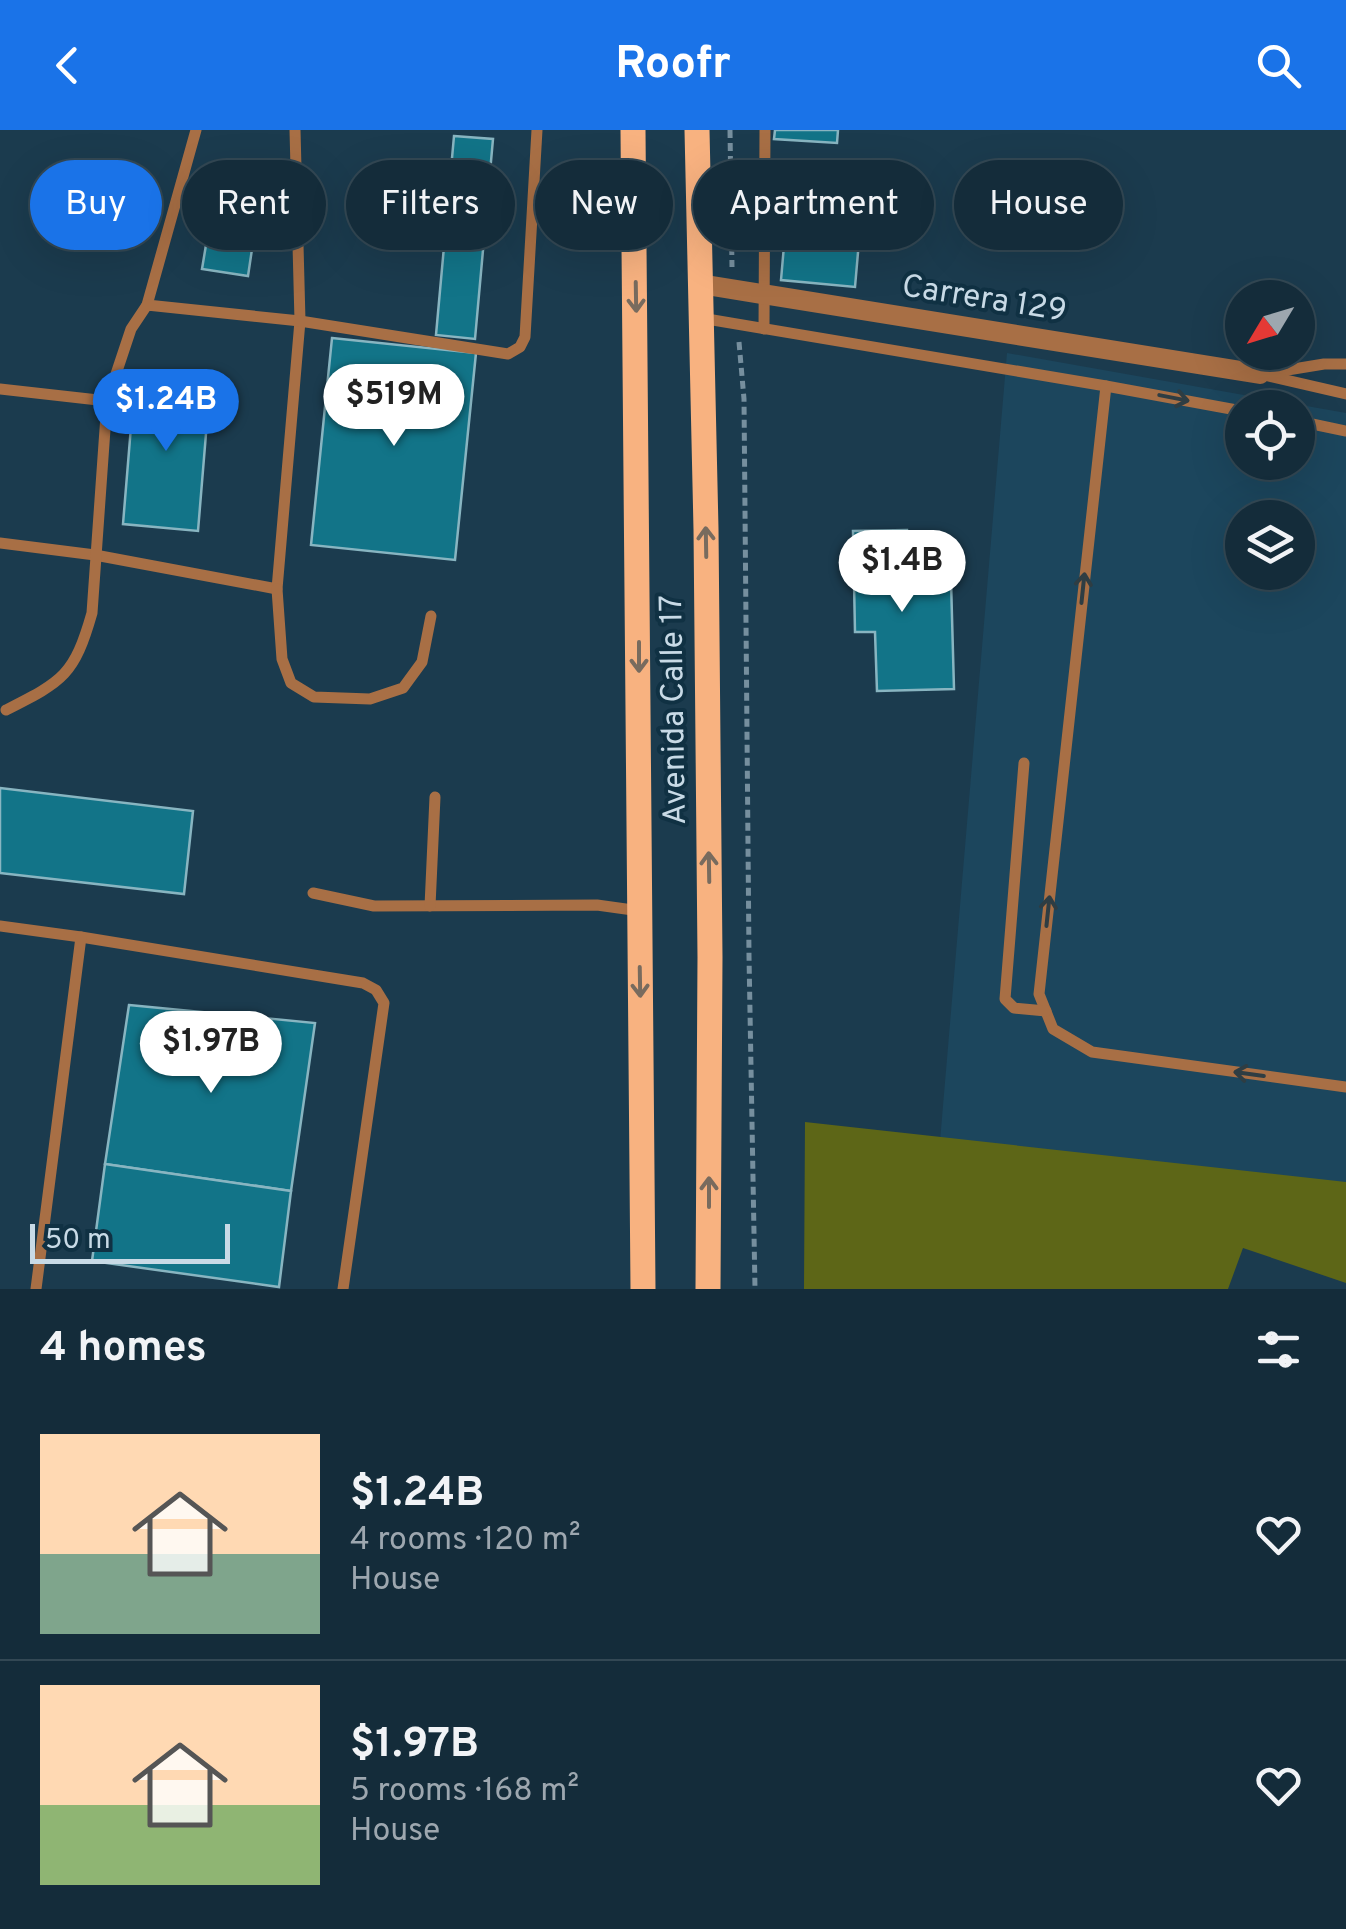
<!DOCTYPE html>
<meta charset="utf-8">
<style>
:root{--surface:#142c3a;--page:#213845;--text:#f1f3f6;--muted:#9da7af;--line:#334854;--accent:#1a73e8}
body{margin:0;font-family:Overpass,sans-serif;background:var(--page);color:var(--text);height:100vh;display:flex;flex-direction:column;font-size:38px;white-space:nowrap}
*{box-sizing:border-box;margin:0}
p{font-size:32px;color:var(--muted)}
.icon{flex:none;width:55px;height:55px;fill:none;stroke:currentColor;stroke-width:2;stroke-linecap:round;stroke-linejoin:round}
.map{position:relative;height:1159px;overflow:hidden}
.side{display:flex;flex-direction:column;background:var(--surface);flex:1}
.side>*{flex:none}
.guide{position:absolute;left:30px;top:30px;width:1288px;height:90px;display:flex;gap:20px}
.needle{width:65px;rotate:232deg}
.fabs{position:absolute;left:1225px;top:150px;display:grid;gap:20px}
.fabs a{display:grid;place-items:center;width:90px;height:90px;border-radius:50%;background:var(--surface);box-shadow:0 10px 40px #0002,0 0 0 2px var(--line);font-size:50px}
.scale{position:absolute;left:30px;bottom:25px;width:200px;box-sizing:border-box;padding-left:10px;border:5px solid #c8dae6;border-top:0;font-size:28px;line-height:35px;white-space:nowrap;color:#c8dae6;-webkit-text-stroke:8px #103143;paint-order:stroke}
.price{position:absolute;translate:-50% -85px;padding:0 22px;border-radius:35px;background:#fff;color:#222;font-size:32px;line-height:65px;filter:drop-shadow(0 2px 5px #0008)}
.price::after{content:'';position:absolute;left:50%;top:60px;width:30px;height:22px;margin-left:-15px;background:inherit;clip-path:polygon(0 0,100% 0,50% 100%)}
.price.on{background:var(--accent);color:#fff}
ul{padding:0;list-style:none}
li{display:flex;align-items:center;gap:30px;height:250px;padding:0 40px}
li+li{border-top:2px solid var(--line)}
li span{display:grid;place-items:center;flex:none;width:280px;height:200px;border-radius:0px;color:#555}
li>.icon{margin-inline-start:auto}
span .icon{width:120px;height:120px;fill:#fffc;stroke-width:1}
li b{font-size:42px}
h2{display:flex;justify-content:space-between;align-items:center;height:120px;padding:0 40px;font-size:42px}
.tag{padding:0 35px;border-radius:45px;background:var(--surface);box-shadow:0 10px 40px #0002,0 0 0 2px var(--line);font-size:35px;line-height:90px}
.tag.on{background:var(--accent);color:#fff}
header{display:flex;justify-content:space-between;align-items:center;height:130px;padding:0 40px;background:var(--accent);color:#fff;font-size:45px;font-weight:700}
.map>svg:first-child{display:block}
</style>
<header><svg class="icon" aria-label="back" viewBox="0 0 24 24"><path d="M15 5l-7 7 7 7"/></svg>Roofr<svg class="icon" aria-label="search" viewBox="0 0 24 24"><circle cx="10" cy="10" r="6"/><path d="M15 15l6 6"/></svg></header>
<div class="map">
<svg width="1346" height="1159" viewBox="0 0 1346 1159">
<rect width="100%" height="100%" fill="#1b3b4e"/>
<!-- built -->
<path fill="#1c465d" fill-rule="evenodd" d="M1007 223 1346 283V1113L935 1070ZM1242 278H1298V332H1242ZM1242 388H1298V442H1242Z"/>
<!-- green -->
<polygon fill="#5d6617" points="805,992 1346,1052 1346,1153 1243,1118 1228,1159 804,1159"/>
<!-- building -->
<g fill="#127488" stroke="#88b5c1" stroke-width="2.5">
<polygon points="775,0 838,0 837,13 774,9"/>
<polygon points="454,6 493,9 475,209 436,205"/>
<polygon points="787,81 861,88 855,157 781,150"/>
<polygon points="210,91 255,99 248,146 202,139"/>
<polygon points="332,208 476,223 455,430 311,415"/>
<polygon points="135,248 210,255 198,401 123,394"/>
<polygon points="907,400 909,451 951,451 954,559 877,561 875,502 855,502 853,401"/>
<polygon points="0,658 193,681 184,764 0,743"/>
<polygon points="129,875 315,893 291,1061 105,1034"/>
<polygon points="105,1034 291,1061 279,1157 92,1131"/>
</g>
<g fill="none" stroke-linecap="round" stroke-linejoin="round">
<!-- path -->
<g stroke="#768f9e" stroke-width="5" stroke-dasharray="8 5" stroke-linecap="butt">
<polyline points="730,0 732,137"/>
<polyline points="739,212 744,269 749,826 755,1159"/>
</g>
<!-- lane -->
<g stroke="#a86f45" stroke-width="11">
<polyline points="147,175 196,0"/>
<polyline points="701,188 1106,256 1242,281"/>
<polyline points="764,199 765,0"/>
<polyline points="1269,243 1324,234 1346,234"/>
<polyline points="1260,244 1346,264"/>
<polyline points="1106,256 1039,864 1053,899 1092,922 1346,957"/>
<polyline points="0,259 107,271"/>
<polyline points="1298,291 1346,301"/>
<polyline points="0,413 95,425 277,459 300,191 295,0"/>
<polyline points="277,459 282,529 291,553 314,567 370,569 403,558 422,532 431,486"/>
<path d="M6 580C63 551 74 546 92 483L107 271 131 199 147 175 300 191 508 224 520 217 525 207 537 0"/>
<polyline points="1024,633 1005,869 1014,878 1046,881"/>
<polyline points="313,763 374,776 597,775 640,781"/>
<polyline points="430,776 435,667"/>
<polyline points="0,796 81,807 363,853 376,860 384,873 343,1159"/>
<polyline points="36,1159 81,807"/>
</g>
<!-- street -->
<polyline stroke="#a86f45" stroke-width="20" points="700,154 1260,244"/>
<!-- primary -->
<g stroke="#f8b280" stroke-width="25">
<polyline points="633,0 643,1159"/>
<polyline points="697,0 706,399 710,827 708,1159"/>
</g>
</g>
<!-- one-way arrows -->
<defs><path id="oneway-shaft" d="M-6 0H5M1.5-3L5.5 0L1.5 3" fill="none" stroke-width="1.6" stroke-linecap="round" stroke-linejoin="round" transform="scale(2.5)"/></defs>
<g stroke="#786b5e">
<use href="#oneway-shaft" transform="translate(636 167) rotate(89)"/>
<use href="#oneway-shaft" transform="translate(706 412) rotate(-91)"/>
<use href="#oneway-shaft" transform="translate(639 527) rotate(90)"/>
<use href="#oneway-shaft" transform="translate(709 737) rotate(-91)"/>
<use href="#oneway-shaft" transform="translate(640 852) rotate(89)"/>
<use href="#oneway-shaft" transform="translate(709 1062) rotate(-90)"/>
</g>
<g stroke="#2e3d43">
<use href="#oneway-shaft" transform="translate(1174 268) rotate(11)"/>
<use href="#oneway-shaft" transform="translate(1083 458) rotate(-84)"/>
<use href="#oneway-shaft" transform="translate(1048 781) rotate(-84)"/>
<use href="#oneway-shaft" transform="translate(1249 944) rotate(-172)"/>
</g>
<g text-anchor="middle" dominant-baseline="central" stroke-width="8" stroke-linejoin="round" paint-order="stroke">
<!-- street labels -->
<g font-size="32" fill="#c8dae6" stroke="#103143">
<text transform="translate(984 170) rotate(9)">Carrera 129</text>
<text transform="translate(675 580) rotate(-91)">Avenida Calle 17</text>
</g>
</g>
</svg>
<div class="fabs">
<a><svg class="needle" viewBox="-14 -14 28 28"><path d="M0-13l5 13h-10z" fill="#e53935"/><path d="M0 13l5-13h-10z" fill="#9da7af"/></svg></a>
<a><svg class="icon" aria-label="locate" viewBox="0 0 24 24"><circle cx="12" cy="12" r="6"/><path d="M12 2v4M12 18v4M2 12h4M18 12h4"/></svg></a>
<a><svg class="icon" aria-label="layers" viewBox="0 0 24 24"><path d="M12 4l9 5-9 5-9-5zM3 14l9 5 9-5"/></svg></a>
</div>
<div class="scale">50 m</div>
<b class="price" style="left:394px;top:319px">$519M</b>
<b class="price on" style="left:166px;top:324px">$1.24B</b>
<b class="price" style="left:902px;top:485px">$1.4B</b>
<b class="price" style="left:211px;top:966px">$1.97B</b>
<div class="guide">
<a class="tag on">Buy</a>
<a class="tag">Rent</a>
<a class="tag">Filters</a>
<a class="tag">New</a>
<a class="tag">Apartment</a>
<a class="tag">House</a>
</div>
</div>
<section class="side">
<h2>4 homes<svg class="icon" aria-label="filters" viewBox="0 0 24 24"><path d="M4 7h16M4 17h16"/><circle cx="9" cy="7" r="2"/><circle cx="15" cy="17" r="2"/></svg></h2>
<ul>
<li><span style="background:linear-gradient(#ffd9b3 60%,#7fa58c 0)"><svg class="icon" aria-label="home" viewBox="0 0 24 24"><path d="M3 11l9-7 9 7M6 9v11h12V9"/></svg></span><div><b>$1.24B</b><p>4 rooms · 120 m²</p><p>House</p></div><svg class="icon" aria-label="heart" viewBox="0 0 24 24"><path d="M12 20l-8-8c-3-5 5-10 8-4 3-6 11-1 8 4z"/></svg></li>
<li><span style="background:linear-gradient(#ffd9b3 60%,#8fb573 0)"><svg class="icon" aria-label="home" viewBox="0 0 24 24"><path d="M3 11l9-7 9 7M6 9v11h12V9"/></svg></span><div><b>$1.97B</b><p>5 rooms · 168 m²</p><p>House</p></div><svg class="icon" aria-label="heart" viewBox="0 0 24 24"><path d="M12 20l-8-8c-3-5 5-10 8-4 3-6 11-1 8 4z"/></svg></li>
</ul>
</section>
